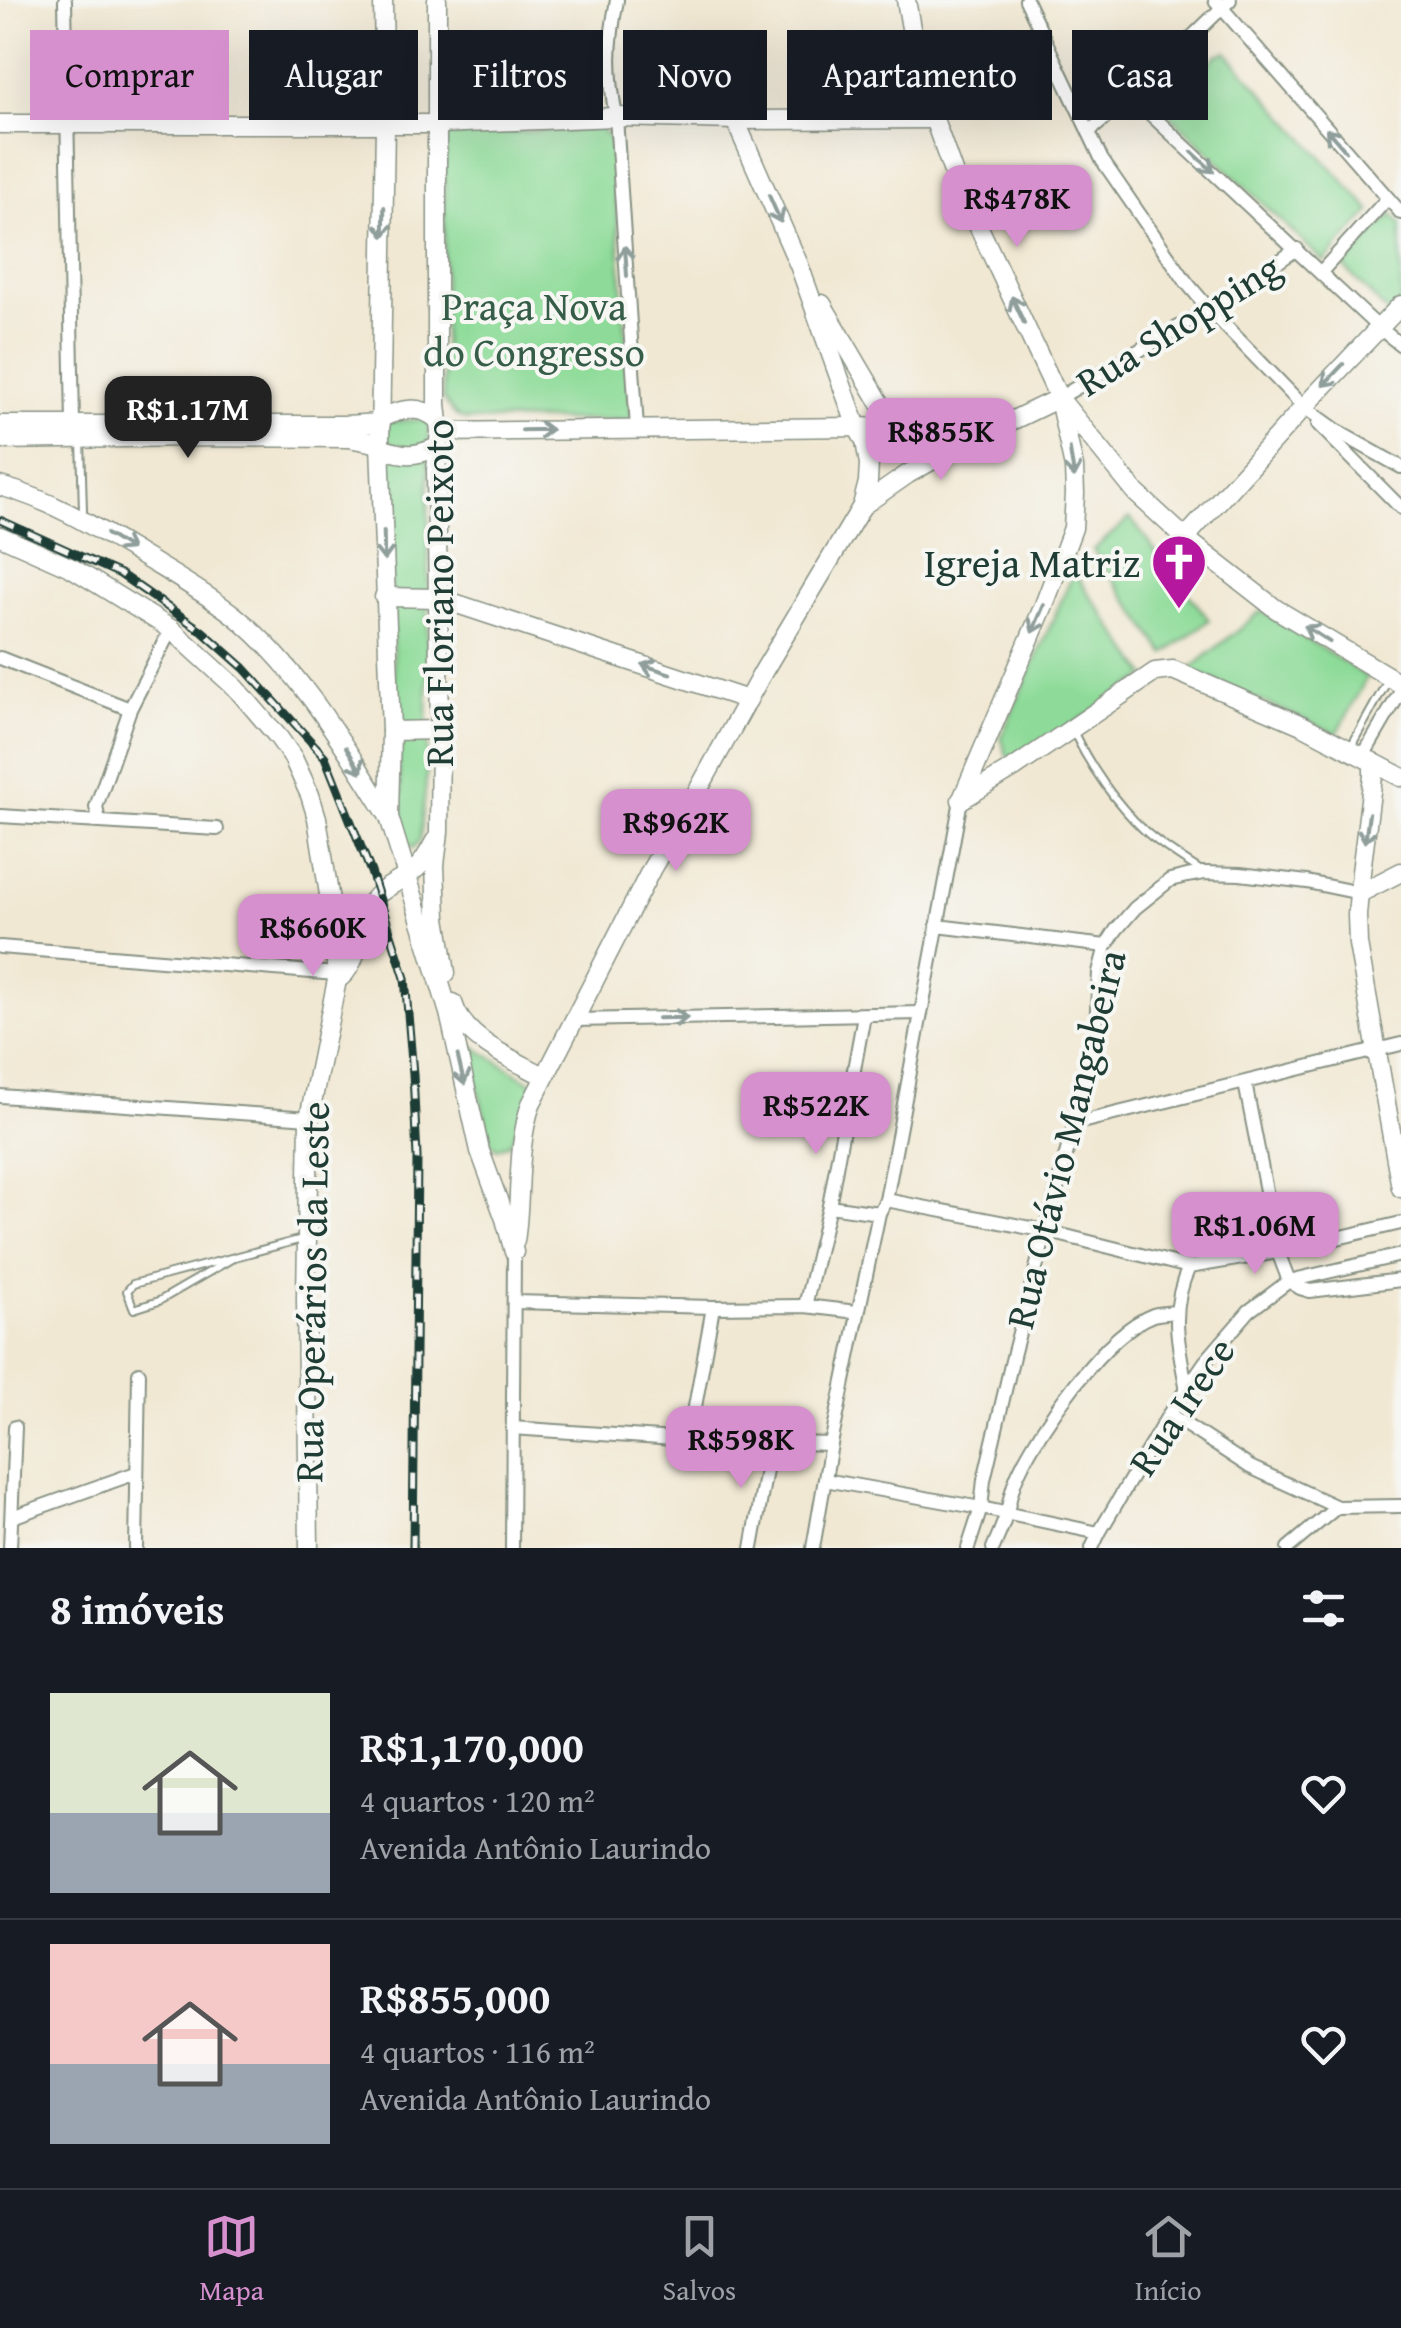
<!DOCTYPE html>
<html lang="pt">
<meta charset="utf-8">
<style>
:root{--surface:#171b24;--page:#242831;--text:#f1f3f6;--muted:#9ea1a6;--line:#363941;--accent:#d690ce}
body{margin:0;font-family:"Gentium Book Plus",serif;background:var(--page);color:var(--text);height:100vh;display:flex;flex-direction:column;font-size:38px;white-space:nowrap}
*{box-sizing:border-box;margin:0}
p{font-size:32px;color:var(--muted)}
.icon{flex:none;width:55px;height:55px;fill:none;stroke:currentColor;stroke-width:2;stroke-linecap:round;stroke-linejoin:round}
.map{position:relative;height:1548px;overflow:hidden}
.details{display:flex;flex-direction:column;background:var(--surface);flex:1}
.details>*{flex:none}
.hud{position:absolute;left:30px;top:30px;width:1342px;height:90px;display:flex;gap:20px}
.price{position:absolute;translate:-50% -85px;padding:0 22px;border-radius:20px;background:var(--accent);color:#111;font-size:32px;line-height:65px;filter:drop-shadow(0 2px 5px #0008)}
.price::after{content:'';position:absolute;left:50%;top:60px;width:30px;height:22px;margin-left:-15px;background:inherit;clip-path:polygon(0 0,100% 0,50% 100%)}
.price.active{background:#222;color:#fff}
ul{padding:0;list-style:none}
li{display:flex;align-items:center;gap:30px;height:250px;padding:0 50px}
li+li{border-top:2px solid var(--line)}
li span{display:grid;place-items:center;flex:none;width:280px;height:200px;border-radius:0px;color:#555}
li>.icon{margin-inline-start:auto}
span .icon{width:120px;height:120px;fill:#fffc;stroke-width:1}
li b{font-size:42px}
h2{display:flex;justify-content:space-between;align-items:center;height:120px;padding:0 50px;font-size:42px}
.chip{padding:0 35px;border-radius:0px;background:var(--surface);box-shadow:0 10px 40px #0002;font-size:35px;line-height:90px}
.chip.active{background:var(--accent);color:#111}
.menu{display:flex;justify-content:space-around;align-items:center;height:140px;border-top:2px solid var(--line);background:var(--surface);font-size:28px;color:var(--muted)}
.menu a{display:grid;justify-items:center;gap:5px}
.menu .active{color:var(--accent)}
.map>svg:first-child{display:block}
</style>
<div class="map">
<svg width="1401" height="1548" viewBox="0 0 1401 1548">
<rect width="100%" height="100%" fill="#f6f6f2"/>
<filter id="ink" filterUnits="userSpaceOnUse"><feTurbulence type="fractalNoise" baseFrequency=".01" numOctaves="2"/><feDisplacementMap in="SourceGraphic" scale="20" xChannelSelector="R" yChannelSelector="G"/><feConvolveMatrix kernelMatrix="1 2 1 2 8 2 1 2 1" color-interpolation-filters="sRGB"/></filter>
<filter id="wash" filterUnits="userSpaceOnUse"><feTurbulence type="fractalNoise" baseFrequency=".0048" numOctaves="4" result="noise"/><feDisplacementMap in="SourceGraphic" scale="40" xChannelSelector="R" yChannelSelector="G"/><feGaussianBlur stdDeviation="2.25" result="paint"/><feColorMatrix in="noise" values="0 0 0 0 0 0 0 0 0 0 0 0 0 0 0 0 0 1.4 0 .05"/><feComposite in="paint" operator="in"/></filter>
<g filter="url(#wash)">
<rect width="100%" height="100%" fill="#f1e8d3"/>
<!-- green -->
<g fill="#8edb99" stroke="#568c66" stroke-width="2.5">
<polygon points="1226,52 1371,211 1324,262 1168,113 1173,102 1217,55"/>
<polygon points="600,128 612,141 632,420 465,420 455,415 443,399 445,135"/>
<polygon points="1392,214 1401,224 1401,302 1390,315 1344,267"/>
<polygon points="429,419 427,773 420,841 413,848 403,839 394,682 386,422"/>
<polygon points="1130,518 1209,620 1165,654 1093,550"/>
<polygon points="1074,572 1147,676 1018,760 1007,756 1001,737"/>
<polygon points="1261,611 1367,677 1337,734 1189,670"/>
<polygon points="468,1043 536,1085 510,1143 497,1149 490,1142"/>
</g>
</g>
<g filter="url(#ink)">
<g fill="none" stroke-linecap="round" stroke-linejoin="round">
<!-- lane casing -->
<g stroke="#889284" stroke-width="10">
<g id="lane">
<polyline points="80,517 83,511 81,440"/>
<path d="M1074 733C1091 768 1116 804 1144 830 1161 846 1183 859 1203 872"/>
<polyline points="1350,748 1388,680"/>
<polyline points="235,1257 159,1301 134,1309 127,1291 133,1284 306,1238"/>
</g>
</g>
<!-- street casing -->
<g stroke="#889284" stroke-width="16">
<g id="street">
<polyline points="65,0 73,424 77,431"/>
<path d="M617 0C608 45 608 72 616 117L637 428"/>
<polyline points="1026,0 1102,160 1187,283 1209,309 1304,407 1342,434 1401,467"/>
<polyline points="1215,0 1401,213"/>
<polyline points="916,56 1057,66"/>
<polyline points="1131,96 1378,327 1401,345"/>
<polyline points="1089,132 1131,96 1230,0"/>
<polyline points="1321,272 1387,199"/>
<polyline points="1059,398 1209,309 1297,249"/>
<polyline points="1318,424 1401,508"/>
<polyline points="0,658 130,709"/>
<polyline points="1363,756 1401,691"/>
<polyline points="0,816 217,829"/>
<polyline points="99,821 96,807 130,709 171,629"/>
<polyline points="937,926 1106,946"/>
<polyline points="0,947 336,974"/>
<polyline points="575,1020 921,1013"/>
<polyline points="1245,1083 1278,1252 1289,1281"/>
<polyline points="0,1096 309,1118"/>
<polyline points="1073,1124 1401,1044"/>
<polyline points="886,1200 1046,1231 1189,1267"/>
<polyline points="829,1206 879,1213"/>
<polyline points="1289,1281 1300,1288 1310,1291 1401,1280"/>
<polyline points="514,1302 713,1307 805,1306 857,1312"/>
<polyline points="805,1306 829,1206 864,1015"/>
<path d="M1187 1390C1178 1344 1169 1310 1189 1267L1278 1252 1401 1223"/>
<polyline points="1169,1414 1250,1467 1337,1507"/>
<polyline points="512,1428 689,1440 831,1444"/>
<polyline points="689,1440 713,1307"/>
<polyline points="825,1480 981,1508 1099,1533"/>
<polyline points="12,1517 136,1473"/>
<polyline points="10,1548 15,1427"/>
<polyline points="136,1548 139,1373"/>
<polyline points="512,1548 514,1252"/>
<polyline points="752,1548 771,1442"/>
<polyline points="813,1548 831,1444 879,1213 886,1200 961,800"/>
<polyline points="968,1548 981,1508 984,1480 1014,1352 1087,1075 1096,1028 1099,972 1106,946 1116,930 1135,908 1170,880 1187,876 1204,873 1240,874 1307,882 1360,893"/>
<path d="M993 1548C998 1536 1004 1524 1007 1512 1010 1499 1012 1487 1018 1474 1039 1428 1105 1333 1153 1315 1160 1313 1169 1313 1176 1312"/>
<polyline points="1092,1548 1099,1533 1169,1414 1205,1362 1249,1311 1289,1281 1401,1255"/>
<polyline points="1288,1548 1337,1507 1401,1506"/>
</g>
</g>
<!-- secondary casing -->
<g stroke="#889284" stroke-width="21">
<g id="secondary">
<polyline points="383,0 385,124 380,444 391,731 389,817 449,1013 480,1151 505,1219 514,1252"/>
<polyline points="437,0 437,404 440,432 436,470 440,730 439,832 435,865 437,918 446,973"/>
<polyline points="906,0 916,56 934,119 953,172 1059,398 1136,493 1185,538 1276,609 1401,684"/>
<polyline points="0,124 438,124 616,117 735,120 934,119"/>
<polyline points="822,304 885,411 909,429"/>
<path d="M381 418C401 409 420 404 438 420"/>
<polyline points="0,425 345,425 381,423"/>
<polyline points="440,432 857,427 938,430 1007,423 1059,398"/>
<polyline points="0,440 187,437 349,438 380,444"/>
<path d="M380 448C404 456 414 457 438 447"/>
<path d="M0 486C50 500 88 523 131 549 166 571 202 590 235 616 299 668 345 747 389 817"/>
<polyline points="862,506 908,474 990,428"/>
<polyline points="0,536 72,568 171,629 237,689 279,738 293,758 310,795 317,818 333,920 337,980 309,1118 306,1299 309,1548"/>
<polyline points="1185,538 1304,407 1401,305"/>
<polyline points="384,597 439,598 748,700"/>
<polyline points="391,731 440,730"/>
<polyline points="1373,762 1373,776 1361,872 1357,915 1358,944 1401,1188"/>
<polyline points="962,799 1044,605 1073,528 1075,494 1074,467 1060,404"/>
<polyline points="961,800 1014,768 1155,672 1173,670 1304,726 1401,777"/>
<polyline points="1360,893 1401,872"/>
<path d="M337 980C360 965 357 931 368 908 378 887 401 883 417 868 425 861 430 850 435 841"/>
<path d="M453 1003C463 1039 510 1058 540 1074L542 1079"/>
<path d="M515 1241C522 1196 516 1148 531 1104L652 868 701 785 763 672 862 506 868 482 869 464 865 441 857 427 799 265 735 120"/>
</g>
</g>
<!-- lane -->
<use href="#lane" stroke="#fff" stroke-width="6"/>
<!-- street -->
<use href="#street" stroke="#fff" stroke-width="12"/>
<!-- secondary -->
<use href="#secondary" stroke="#fff" stroke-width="18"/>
<!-- rail casing -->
<g stroke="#1f3d34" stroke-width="9">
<polyline id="rail" points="0,520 120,574 202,631 244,668 325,757 371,872 405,978 413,1074 417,1157 413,1548"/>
</g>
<!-- rail -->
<use href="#rail" stroke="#f6f6f2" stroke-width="5" stroke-dasharray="15" stroke-linecap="butt"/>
</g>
<!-- one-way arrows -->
<defs><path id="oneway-shaft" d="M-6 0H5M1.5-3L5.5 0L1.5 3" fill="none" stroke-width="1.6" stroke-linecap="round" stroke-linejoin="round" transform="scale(2.5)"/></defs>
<g stroke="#8f9e9a">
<use href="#oneway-shaft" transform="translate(1336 140) rotate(-131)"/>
<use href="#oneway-shaft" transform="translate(1203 162) rotate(43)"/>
<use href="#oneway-shaft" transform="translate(775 209) rotate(66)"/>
<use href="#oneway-shaft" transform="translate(384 222) rotate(91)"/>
<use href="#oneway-shaft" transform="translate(626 261) rotate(-94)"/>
<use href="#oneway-shaft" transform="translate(1018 310) rotate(-115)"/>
<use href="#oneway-shaft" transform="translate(1333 375) rotate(133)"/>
<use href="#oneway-shaft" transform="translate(537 430) rotate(-1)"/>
<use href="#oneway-shaft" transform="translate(1072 463) rotate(81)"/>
<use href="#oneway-shaft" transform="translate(119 542) rotate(32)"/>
<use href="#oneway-shaft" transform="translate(384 546) rotate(89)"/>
<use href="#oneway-shaft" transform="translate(1038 619) rotate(113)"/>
<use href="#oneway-shaft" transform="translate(1317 634) rotate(-147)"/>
<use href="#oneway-shaft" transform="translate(656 669) rotate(-162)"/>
<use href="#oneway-shaft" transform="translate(354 760) rotate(58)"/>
<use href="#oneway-shaft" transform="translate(1367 828) rotate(98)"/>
<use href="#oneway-shaft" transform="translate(673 1018) rotate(-1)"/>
<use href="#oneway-shaft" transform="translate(461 1070) rotate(77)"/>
</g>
</g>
<!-- icons -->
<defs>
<g id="church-pin" transform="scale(2.875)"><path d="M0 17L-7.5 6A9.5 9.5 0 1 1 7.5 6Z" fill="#b5179e" stroke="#f6f6f2"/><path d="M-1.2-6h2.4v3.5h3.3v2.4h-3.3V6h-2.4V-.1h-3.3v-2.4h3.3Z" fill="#fff"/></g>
</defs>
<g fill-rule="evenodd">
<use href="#church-pin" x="1179" y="562"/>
</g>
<g text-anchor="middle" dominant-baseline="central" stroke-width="8" stroke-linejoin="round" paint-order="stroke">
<!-- park labels -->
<g font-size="40" fill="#355d48" stroke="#f6f6f2">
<text x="534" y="305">Praça Nova<tspan x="534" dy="46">do Congresso</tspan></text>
</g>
<!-- street labels -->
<g font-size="40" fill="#1f3d34" stroke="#f6f6f2">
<text transform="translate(1178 324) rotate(-32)">Rua Shopping</text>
<text transform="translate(438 593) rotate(-90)">Rua Floriano Peixoto</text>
<text transform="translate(1065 1139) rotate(-76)">Rua Otávio Mangabeira</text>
<text transform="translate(311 1292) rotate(-89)">Rua Operários da Leste</text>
<text transform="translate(1181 1406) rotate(-56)">Rua Irece</text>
</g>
<!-- poi labels -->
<g font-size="40" fill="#1f3d34" stroke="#f6f6f2" text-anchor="end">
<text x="1140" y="562">Igreja Matriz</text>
</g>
</g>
</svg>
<b class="price" style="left:1017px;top:250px">R$478K</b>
<b class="price active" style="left:188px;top:461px">R$1.17M</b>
<b class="price" style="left:941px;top:483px">R$855K</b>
<b class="price" style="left:676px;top:874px">R$962K</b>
<b class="price" style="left:313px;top:979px">R$660K</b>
<b class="price" style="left:816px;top:1157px">R$522K</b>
<b class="price" style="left:1255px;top:1277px">R$1.06M</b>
<b class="price" style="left:741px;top:1491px">R$598K</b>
<div class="hud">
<a class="chip active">Comprar</a>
<a class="chip">Alugar</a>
<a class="chip">Filtros</a>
<a class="chip">Novo</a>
<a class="chip">Apartamento</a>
<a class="chip">Casa</a>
</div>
</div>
<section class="details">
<h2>8 imóveis<svg class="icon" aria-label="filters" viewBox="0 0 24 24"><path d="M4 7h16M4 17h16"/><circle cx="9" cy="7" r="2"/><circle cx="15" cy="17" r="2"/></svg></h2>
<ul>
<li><span style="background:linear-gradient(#dfe7d0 60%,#9aa5b1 0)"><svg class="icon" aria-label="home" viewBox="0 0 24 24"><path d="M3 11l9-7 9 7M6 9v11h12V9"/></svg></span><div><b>R$1,170,000</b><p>4 quartos · 120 m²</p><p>Avenida Antônio Laurindo</p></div><svg class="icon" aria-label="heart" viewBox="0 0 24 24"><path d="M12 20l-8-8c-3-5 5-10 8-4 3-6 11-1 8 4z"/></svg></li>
<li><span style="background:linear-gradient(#f6c9c9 60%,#9aa5b1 0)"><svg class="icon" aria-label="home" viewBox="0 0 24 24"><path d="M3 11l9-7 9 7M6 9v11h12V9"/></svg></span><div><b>R$855,000</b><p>4 quartos · 116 m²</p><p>Avenida Antônio Laurindo</p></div><svg class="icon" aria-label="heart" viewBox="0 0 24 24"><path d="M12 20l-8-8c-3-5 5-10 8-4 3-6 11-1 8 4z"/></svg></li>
</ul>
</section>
<nav class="menu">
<a class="active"><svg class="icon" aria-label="map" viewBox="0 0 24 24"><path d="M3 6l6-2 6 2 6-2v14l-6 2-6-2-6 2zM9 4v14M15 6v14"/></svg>Mapa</a>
<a><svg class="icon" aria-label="saved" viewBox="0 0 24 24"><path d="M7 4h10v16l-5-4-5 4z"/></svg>Salvos</a>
<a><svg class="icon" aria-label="home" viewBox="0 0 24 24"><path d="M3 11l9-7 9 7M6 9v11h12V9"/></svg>Início</a>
</nav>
